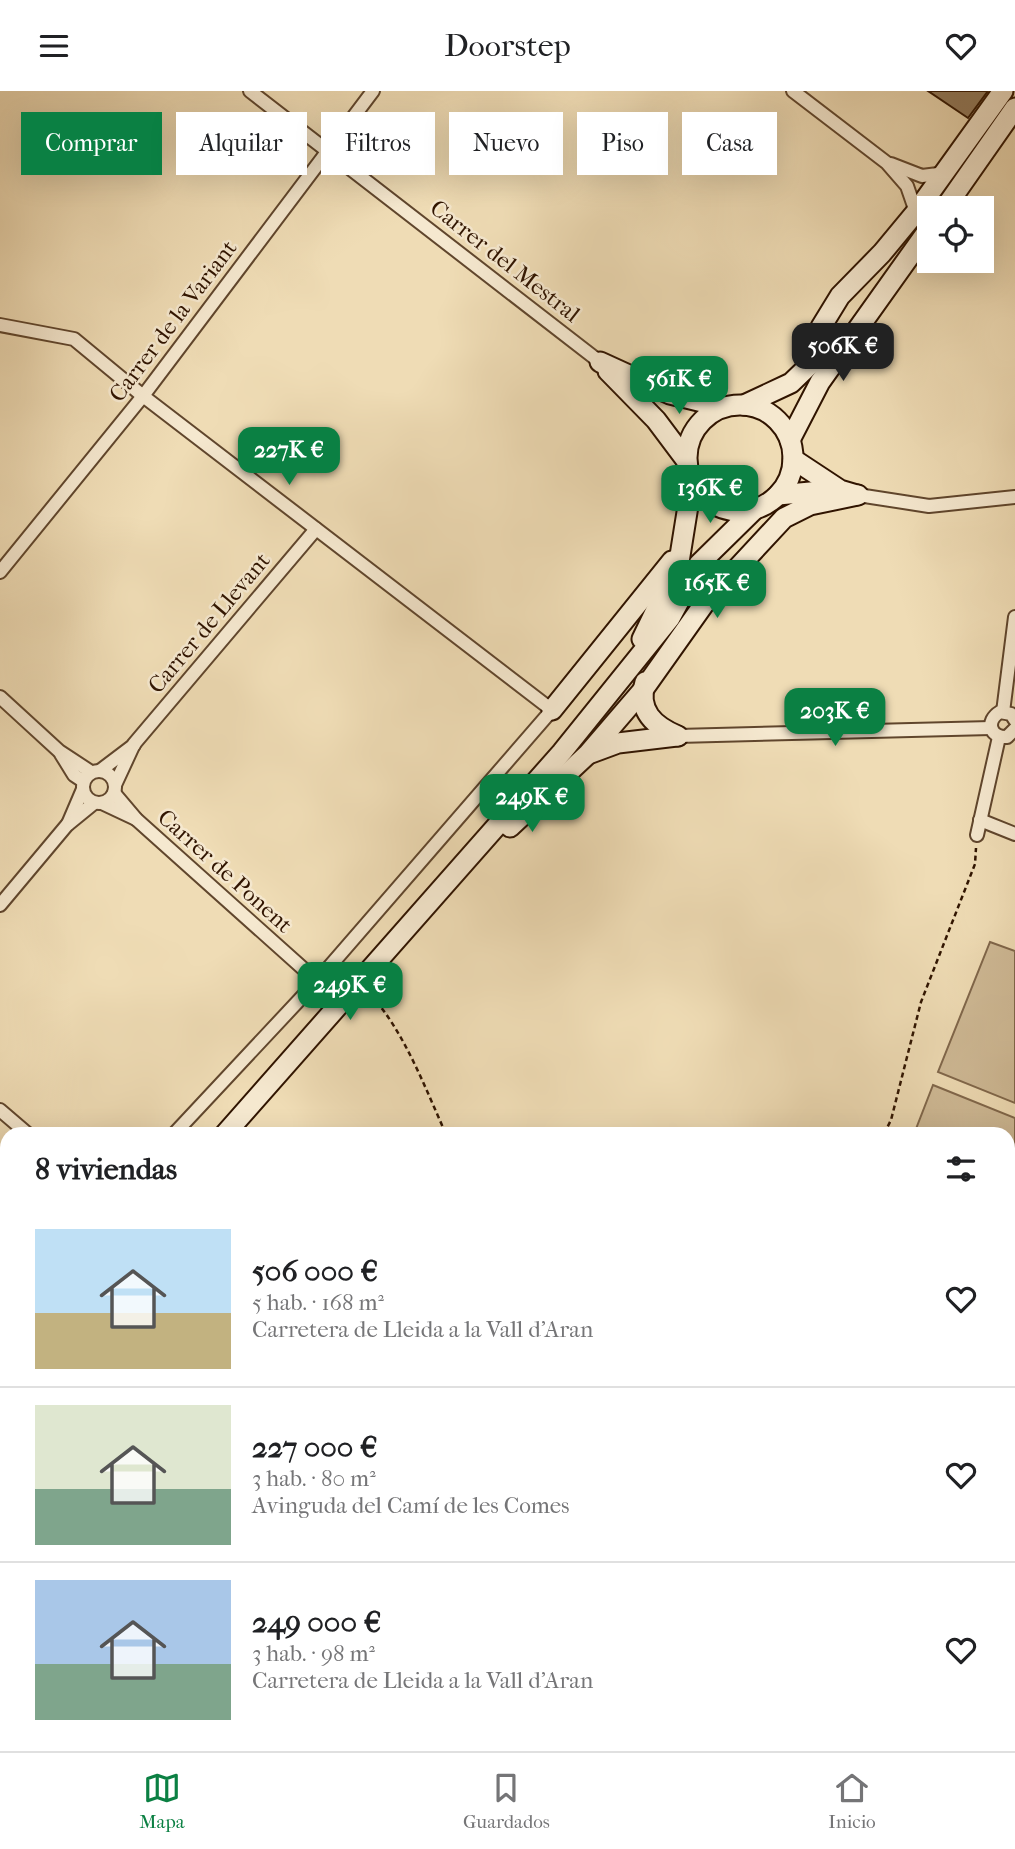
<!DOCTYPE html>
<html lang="es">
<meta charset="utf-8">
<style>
:root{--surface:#fff;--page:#f6f6f6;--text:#202124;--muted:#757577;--line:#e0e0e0;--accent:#0b8043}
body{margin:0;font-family:"IM FELL French Canon",serif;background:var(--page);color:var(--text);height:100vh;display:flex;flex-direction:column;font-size:26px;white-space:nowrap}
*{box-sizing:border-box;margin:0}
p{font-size:23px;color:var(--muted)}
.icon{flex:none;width:38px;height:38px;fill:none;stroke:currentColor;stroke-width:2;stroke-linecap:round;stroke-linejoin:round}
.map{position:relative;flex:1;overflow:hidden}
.panel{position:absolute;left:0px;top:1036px;width:1015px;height:625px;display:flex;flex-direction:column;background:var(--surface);border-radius:21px 21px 0 0;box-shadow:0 7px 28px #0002}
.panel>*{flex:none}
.guide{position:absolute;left:21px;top:21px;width:973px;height:63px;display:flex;gap:14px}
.controls{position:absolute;left:917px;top:105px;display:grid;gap:14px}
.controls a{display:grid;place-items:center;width:77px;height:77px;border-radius:0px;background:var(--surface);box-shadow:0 7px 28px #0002;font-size:35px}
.price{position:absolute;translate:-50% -60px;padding:0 16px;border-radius:14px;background:var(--accent);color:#fff;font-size:23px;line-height:46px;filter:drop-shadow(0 2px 4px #0008)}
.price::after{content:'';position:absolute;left:50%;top:42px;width:21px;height:16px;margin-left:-10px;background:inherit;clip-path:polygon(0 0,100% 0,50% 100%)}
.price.on{background:#222;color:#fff}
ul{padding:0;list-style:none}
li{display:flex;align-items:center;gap:21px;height:175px;padding:0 35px}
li+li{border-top:2px solid var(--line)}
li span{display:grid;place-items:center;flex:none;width:196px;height:140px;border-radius:0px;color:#555}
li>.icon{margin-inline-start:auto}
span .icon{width:84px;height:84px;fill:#fffc;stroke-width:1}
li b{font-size:30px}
h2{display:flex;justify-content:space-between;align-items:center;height:84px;padding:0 35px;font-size:30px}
.chip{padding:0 24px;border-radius:0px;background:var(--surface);box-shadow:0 7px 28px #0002;font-size:24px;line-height:63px}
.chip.on{background:var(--accent);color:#fff}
header{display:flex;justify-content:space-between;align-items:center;height:91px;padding:0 35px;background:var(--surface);font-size:32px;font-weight:600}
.tab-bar{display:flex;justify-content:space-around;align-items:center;height:98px;border-top:2px solid var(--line);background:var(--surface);font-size:19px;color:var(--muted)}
.tab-bar a{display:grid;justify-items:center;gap:4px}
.tab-bar .on{color:var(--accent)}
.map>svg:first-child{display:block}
</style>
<header><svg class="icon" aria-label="menu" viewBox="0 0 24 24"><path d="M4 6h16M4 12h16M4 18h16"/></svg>Doorstep<svg class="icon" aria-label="heart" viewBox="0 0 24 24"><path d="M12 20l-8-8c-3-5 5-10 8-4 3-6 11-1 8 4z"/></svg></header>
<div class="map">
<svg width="1015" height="1660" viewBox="0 0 1015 1660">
<rect width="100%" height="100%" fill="#efdcb5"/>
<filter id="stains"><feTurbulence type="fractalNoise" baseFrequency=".00286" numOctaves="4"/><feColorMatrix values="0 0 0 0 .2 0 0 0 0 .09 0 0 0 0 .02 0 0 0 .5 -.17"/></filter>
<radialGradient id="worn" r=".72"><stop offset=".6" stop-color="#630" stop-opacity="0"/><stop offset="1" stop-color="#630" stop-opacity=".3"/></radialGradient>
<!-- green -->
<g fill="#cfba96" stroke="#80674b" stroke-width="2">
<polygon points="990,851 1015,860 1015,1012 938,981"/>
<polygon points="933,994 1015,1027 1015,1188 1008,1185 1008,1043 914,1043"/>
</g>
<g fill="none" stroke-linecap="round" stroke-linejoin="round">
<!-- canal -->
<g stroke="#ae9877" stroke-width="16">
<polyline points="0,1599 7,1618"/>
<polyline points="20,1654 23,1660"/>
</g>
</g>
<!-- building -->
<polygon fill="#937c5e" stroke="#301400" stroke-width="2" points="928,0 988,0 968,27"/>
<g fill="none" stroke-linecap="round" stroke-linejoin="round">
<!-- street casing -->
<g stroke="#60462d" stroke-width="16">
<g id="street">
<polyline points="250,0 600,271"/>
<polyline points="793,0 887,72 907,95 916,121"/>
<polyline points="891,73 922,85 946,82"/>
<polyline points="0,234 74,248 143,305 552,619 317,890 174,1043"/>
<polyline points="858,404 929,415 1015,406"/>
<polyline points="0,481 143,305 373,0"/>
<polyline points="0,606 59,660 91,681"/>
<polyline points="1003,621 1015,526"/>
<path d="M1015 629 1011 623 1000 621C985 630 990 647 1007 646L1015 638"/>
<polyline points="678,645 991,637"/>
<polyline points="61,663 74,684 83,690"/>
<polyline points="101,679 134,654"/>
<circle cx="99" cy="696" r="16"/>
<polyline points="115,694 134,653 316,438"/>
<polyline points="114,702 136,728 317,890"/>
<polyline points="102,712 136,728"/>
<polyline points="980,729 1015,743"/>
<polyline points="68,733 83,698"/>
<polyline points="977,744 999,646"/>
<polyline points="0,814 67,734 94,712"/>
<polyline points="0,1019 28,1043"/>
<polyline points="0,1232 7,1225"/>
<polyline points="1008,1444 1015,1443"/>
<polyline points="1008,1462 1015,1460"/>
<polyline points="1008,1583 1015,1582"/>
</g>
</g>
<!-- secondary casing -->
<g stroke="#301400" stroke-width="23">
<g id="secondary">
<polyline points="945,117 1015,17"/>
<polyline points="600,271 670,303 723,316"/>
<polyline points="808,275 821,236 840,205 882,162 916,121 1003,0"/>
<polyline points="608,280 656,329 686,369"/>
<circle cx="740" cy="367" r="53"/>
<polyline points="744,314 791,292 816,268"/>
<polyline points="790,349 820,291 929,138"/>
<polyline points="793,368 840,399 857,404"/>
<polyline points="778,404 832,399"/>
<polyline points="642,548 679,471 692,390"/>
<path d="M645 591C637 620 654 635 678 645"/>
<polyline points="552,619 672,470"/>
<polyline points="591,662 618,652 677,645"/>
<polyline points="510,736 588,663 643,599 704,513 784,427 810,414 858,404"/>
<polyline points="225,1043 562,661 670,527 699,473 755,418"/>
<polyline points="0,1286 7,1279"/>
</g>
</g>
<!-- path -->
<g stroke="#301400" stroke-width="2.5" stroke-dasharray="5 3.5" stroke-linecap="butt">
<path d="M371 904C405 942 425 997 446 1043"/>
<polyline points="884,1043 891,1029 921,911 975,773 976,757"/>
<polyline points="0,1627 7,1645"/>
<polyline points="10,1654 13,1660"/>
</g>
<!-- street -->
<use href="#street" stroke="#f5e8cf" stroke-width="12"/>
<!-- secondary -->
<use href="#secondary" stroke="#f5e8cf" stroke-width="19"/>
</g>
<g text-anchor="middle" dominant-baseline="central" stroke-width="5" stroke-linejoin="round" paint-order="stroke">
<!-- street labels -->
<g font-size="23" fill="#301400" stroke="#f5e8cf">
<text transform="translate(505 170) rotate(38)">Carrer del Mestral</text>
<text transform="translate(173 230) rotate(-53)">Carrer de la Variant</text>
<text transform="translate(209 532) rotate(-50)">Carrer de Llevant</text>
<text transform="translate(225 780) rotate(42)">Carrer de Ponent</text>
</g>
</g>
<rect width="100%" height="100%" filter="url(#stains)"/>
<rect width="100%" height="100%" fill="url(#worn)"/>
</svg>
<div class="controls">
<a><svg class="icon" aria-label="locate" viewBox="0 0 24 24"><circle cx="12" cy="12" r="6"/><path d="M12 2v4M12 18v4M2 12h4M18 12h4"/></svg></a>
</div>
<b class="price on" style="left:843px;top:292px">506K €</b>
<b class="price" style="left:679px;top:325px">561K €</b>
<b class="price" style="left:289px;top:396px">227K €</b>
<b class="price" style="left:710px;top:434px">136K €</b>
<b class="price" style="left:717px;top:529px">165K €</b>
<b class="price" style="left:835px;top:657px">203K €</b>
<b class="price" style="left:532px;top:743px">249K €</b>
<b class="price" style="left:350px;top:931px">249K €</b>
<div class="guide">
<a class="chip on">Comprar</a>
<a class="chip">Alquilar</a>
<a class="chip">Filtros</a>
<a class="chip">Nuevo</a>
<a class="chip">Piso</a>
<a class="chip">Casa</a>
</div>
<section class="panel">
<h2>8 viviendas<svg class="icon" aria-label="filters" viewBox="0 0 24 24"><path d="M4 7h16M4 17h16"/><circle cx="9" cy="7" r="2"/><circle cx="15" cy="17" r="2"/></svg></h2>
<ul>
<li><span style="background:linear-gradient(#bfe0f5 60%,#c2b280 0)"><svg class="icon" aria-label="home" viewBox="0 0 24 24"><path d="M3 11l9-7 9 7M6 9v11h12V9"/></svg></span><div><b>506 000 €</b><p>5 hab. · 168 m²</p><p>Carretera de Lleida a la Vall d'Aran</p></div><svg class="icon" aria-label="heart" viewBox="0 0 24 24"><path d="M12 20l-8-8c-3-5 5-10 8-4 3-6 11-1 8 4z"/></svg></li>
<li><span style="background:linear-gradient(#dfe7d0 60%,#7fa58c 0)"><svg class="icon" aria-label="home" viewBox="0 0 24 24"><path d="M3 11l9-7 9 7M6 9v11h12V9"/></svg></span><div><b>227 000 €</b><p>3 hab. · 80 m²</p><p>Avinguda del Camí de les Comes</p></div><svg class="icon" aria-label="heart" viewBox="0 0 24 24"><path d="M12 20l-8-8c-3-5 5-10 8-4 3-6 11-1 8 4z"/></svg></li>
<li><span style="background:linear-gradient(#a9c7e8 60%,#7fa58c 0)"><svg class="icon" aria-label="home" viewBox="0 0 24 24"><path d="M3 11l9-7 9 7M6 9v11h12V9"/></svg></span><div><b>249 000 €</b><p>3 hab. · 98 m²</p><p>Carretera de Lleida a la Vall d'Aran</p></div><svg class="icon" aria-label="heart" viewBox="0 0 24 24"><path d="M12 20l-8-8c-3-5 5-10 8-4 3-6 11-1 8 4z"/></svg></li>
</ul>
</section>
</div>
<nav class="tab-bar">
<a class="on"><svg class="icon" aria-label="map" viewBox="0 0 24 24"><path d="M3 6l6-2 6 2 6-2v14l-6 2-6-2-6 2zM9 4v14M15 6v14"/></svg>Mapa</a>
<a><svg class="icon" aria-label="saved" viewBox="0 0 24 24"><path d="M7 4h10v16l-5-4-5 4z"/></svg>Guardados</a>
<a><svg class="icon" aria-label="home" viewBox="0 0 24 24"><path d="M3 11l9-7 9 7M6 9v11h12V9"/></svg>Inicio</a>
</nav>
